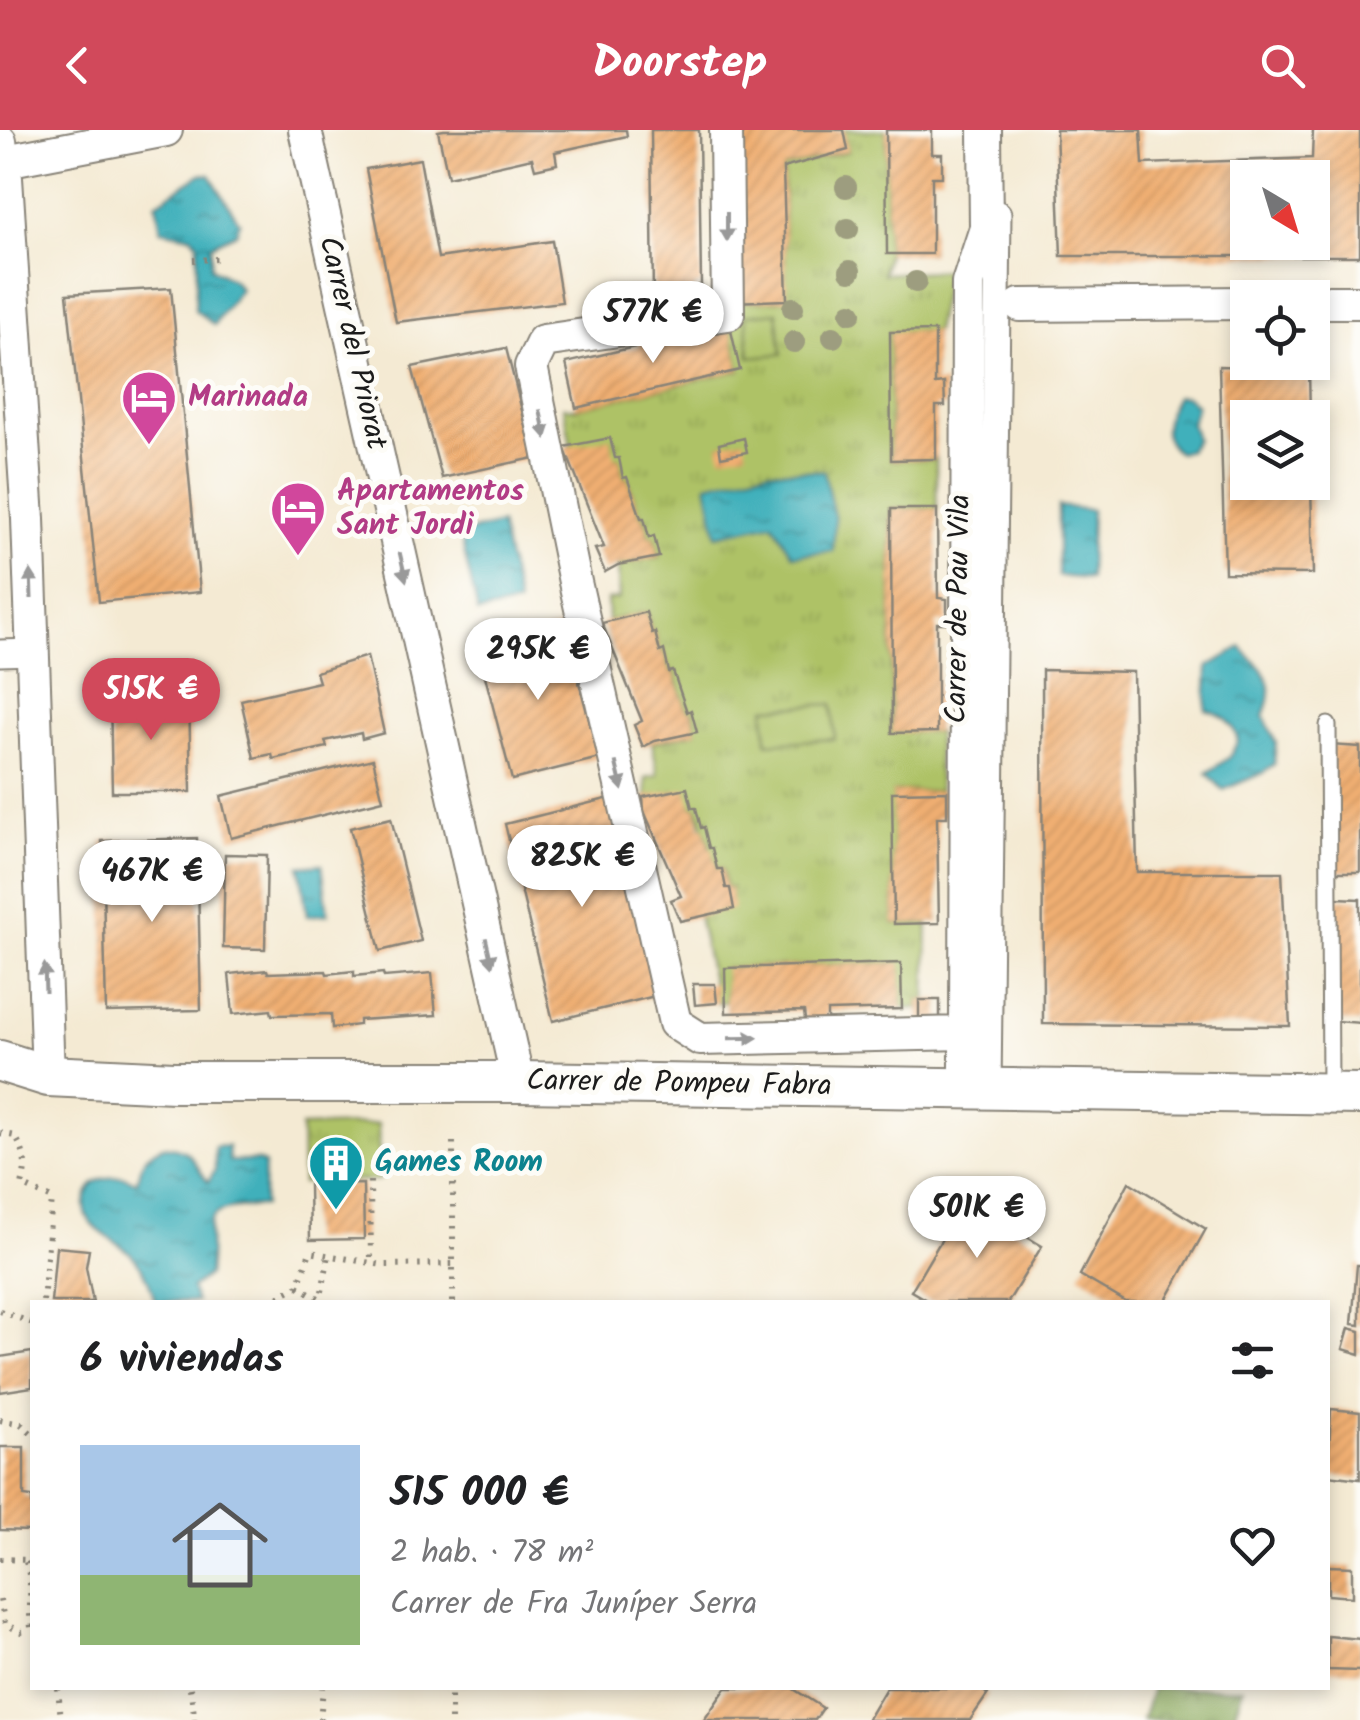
<!DOCTYPE html>
<html lang="es">
<meta charset="utf-8">
<style>
:root{--surface:#fff;--page:#f2f2f2;--text:#202124;--muted:#757577;--accent:#d1495b}
body{margin:0;font-family:Kalam,sans-serif;background:var(--page);color:var(--text);height:100vh;display:flex;flex-direction:column;font-size:38px;white-space:nowrap}
*{box-sizing:border-box;margin:0}
p{font-size:32px;color:var(--muted)}
.icon{flex:none;width:55px;height:55px;fill:none;stroke:currentColor;stroke-width:2;stroke-linecap:round;stroke-linejoin:round}
.map{position:relative;flex:1;overflow:hidden}
.side{position:absolute;left:30px;top:1170px;width:1300px;height:390px;display:flex;flex-direction:column;background:var(--surface);border-radius:0px;box-shadow:0 5px 15px #0003}
.side>*{flex:none}
.needle{width:65px;rotate:142deg}
.controls{position:absolute;left:1230px;top:30px;display:grid;gap:20px}
.controls a{display:grid;place-items:center;width:100px;height:100px;border-radius:0px;background:var(--surface);box-shadow:0 5px 15px #0003;font-size:50px}
.price{position:absolute;translate:-50% -85px;padding:0 22px;border-radius:35px;background:#fff;color:#222;font-size:32px;line-height:65px;filter:drop-shadow(0 2px 5px #0008)}
.price::after{content:'';position:absolute;left:50%;top:60px;width:30px;height:22px;margin-left:-15px;background:inherit;clip-path:polygon(0 0,100% 0,50% 100%)}
.price.active{background:var(--accent);color:#fff}
ul{padding:0;list-style:none}
li{display:flex;align-items:center;gap:30px;height:250px;padding:0 50px}
li span{display:grid;place-items:center;flex:none;width:280px;height:200px;border-radius:0px;color:#555}
li>.icon{margin-inline-start:auto}
span .icon{width:120px;height:120px;fill:#fffc;stroke-width:1}
li b{font-size:42px}
h2{display:flex;justify-content:space-between;align-items:center;height:120px;padding:0 50px;font-size:42px}
header{display:flex;justify-content:space-between;align-items:center;height:130px;padding:0 50px;background:var(--accent);color:#fff;font-size:45px;font-weight:600}
.map>svg:first-child{display:block}
</style>
<header><svg class="icon" aria-label="back" viewBox="0 0 24 24"><path d="M15 5l-7 7 7 7"/></svg>Doorstep<svg class="icon" aria-label="search" viewBox="0 0 24 24"><circle cx="10" cy="10" r="6"/><path d="M15 15l6 6"/></svg></header>
<div class="map">
<svg width="1360" height="1590" viewBox="0 0 1360 1590">
<defs>
<pattern id="forest-crowns" width="20" height="18" patternUnits="userSpaceOnUse" patternTransform="scale(2.5)"><rect width="20" height="18" fill="#8aa85b"/><path d="M2 6a3 3 0 1 1 6 0M12 15a3 3 0 1 1 6 0" fill="none" stroke="#70884a"/></pattern>
<pattern id="park-tufts" width="24" height="20" patternUnits="userSpaceOnUse" patternTransform="scale(2.5)"><rect width="24" height="20" fill="#aec266"/><path d="M3 7l-1-3M5 7V3M7 7l1-3M15 17l-1-3M17 17v-4M19 17l1-3" fill="none" stroke="#95a658"/></pattern>
<pattern id="water-ripples" width="26" height="14" patternUnits="userSpaceOnUse" patternTransform="scale(2.5)"><rect width="26" height="14" fill="#40b0bb"/><path d="M2 4q2-2 4 0t4 0M15 11q2-2 4 0t4 0" fill="none" stroke="#358e97"/></pattern>
<pattern id="building-hatch" width="6" height="6" patternUnits="userSpaceOnUse" patternTransform="scale(2.5)"><rect width="6" height="6" fill="#f0af72"/><path d="M-1 1l2-2M0 6l6-6M5 7l2-2" fill="none" stroke="#cd9662"/></pattern>
</defs>
<rect width="100%" height="100%" fill="#fdfcf7"/>
<filter id="ink" filterUnits="userSpaceOnUse"><feTurbulence type="fractalNoise" baseFrequency=".01" numOctaves="2"/><feDisplacementMap in="SourceGraphic" scale="20" xChannelSelector="R" yChannelSelector="G"/><feConvolveMatrix kernelMatrix="1 2 1 2 8 2 1 2 1" color-interpolation-filters="sRGB"/></filter>
<filter id="wash" filterUnits="userSpaceOnUse"><feTurbulence type="fractalNoise" baseFrequency=".0048" numOctaves="4" result="noise"/><feDisplacementMap in="SourceGraphic" scale="40" xChannelSelector="R" yChannelSelector="G"/><feGaussianBlur stdDeviation="2.25" result="paint"/><feColorMatrix in="noise" values="0 0 0 0 0 0 0 0 0 0 0 0 0 0 0 0 0 1.4 0 .05"/><feComposite in="paint" operator="in"/></filter>
<g filter="url(#wash)">
<rect width="100%" height="100%" fill="#f4ead3"/>
<!-- forest -->
<polygon fill="url(#forest-crowns)" stroke="#53623c" stroke-width="2.5" points="1152,1558 1243,1558 1232,1590 1142,1590"/>
<!-- park -->
<g fill="url(#park-tufts)" stroke="#656f41" stroke-width="2.5">
<polygon points="844,0 886,0 887,124 883,144 947,140 935,201 890,203 891,330 936,329 937,379 891,379 892,602 937,602 939,661 893,662 894,794 928,794 926,870 919,870 919,878 902,879 900,833 726,838 726,872 717,873 698,786 730,758 726,758 722,739 717,739 697,678 647,666 646,648 658,645 652,613 696,602 692,581 687,582 674,541 669,542 664,521 660,522 655,503 652,503 646,482 608,491 607,470 619,469 618,435 659,427 654,407 649,408 644,388 641,388 627,348 623,348 619,329 571,316 564,277 576,278 740,240 730,196 739,172 786,170 783,38 848,21"/>
<polygon points="378,994 380,1050 302,1053 301,997"/>
</g>
<!-- pitch -->
<g fill="#aec266" stroke="#656f41" stroke-width="2.5">
<polygon points="777,182 782,224 750,227 746,185"/>
<polygon points="832,574 835,609 767,613 765,578"/>
</g>
<!-- water -->
<g fill="url(#water-ripples)" stroke="#2e666c" stroke-width="2.5">
<polygon points="201,44 210,45 240,93 236,103 211,115 211,138 233,150 240,159 214,195 195,180 198,112 191,106 161,100 156,73"/>
<path d="M1176 266H1186L1196 275 1191 294 1196 309 1189 320 1179 323C1156 310 1166 284 1176 266Z"/>
<polygon points="769,340 824,341 835,390 833,421 793,425 773,393 717,405 707,354"/>
<polygon points="1058,376 1091,380 1089,449 1058,446"/>
<polygon points="500,394 518,474 478,483 460,404"/>
<path d="M1241 517C1265 543 1279 550 1264 586L1276 613 1274 634 1263 643 1223 660 1207 643 1230 627 1238 610C1232 592 1224 584 1206 580L1208 537Z"/>
<polygon points="322,734 328,784 307,786 300,736"/>
<path d="M163 1016C195 1019 191 1030 208 1052L215 1040V1017L228 1016 229 1031H258L264 1034 263 1076C191 1080 215 1087 208 1145L191 1158 196 1172H155C151 1154 144 1138 131 1124 114 1107 78 1098 86 1067 89 1056 97 1050 107 1048 120 1045 126 1046 137 1053 139 1033 144 1025 163 1016Z"/>
</g>
<g id="blocks">
<!-- building -->
<g fill="url(#building-hatch)" fill-rule="evenodd">
<polygon points="444,0 626,0 627,6 555,22 557,34 535,39 532,28 448,47 438,1"/>
<polygon points="651,0 699,0 701,155 695,156 695,168 653,168"/>
<polygon points="738,0 844,0 848,20 783,38 787,170 732,172"/>
<polygon points="886,0 932,0 932,24 942,24 942,47 932,47 932,124 887,124"/>
<path d="M1056 0H1141L1143 34 1312 28 1313 0H1360V126H1061ZM1248 48H1312V112H1248Z"/>
<polygon points="420,29 438,128 552,111 562,172 396,192 366,39"/>
<polygon points="171,158 200,462 99,472 67,164"/>
<polygon points="730,196 740,240 576,278 566,233 639,216 637,207 661,202 663,211"/>
<polygon points="935,201 935,254 944,253 945,276 936,276 936,329 891,330 890,202"/>
<polygon points="506,218 534,328 442,348 412,237"/>
<polygon points="1219,236 1309,239 1310,288 1248,288 1248,352 1311,352 1313,444 1225,443"/>
<polygon points="610,308 615,328 619,328 623,348 627,347 641,388 644,388 649,408 654,406 659,427 618,435 605,442 595,419 604,417 564,317"/>
<polygon points="744,308 747,322 721,327 719,314"/>
<polygon points="891,379 937,379 938,468 947,469 947,493 937,493 937,602 892,603"/>
<polygon points="646,482 652,503 655,502 660,522 664,520 669,542 673,541 687,582 691,580 697,602 655,611 643,617 634,595 642,591 602,493"/>
<polygon points="564,496 599,628 512,650 478,519"/>
<polygon points="367,526 384,603 362,609 361,603 325,611 327,617 273,629 272,624 254,628 241,570 319,552 316,542"/>
<polygon points="1042,540 1133,542 1137,742 1282,742 1290,896 1043,894"/>
<polygon points="189,563 191,662 112,662 110,565"/>
<polygon points="1330,615 1360,617 1360,742 1333,742"/>
<polygon points="373,629 383,670 231,708 221,666"/>
<polygon points="687,658 692,678 696,678 701,698 704,697 709,718 712,718 717,739 722,739 726,758 730,758 734,779 680,791 671,770 681,766 644,681 643,667"/>
<polygon points="947,661 947,687 937,687 939,793 894,794 892,662"/>
<polygon points="610,668 659,865 553,891 505,694"/>
<polygon points="391,688 421,811 380,821 350,698"/>
<polygon points="197,708 201,880 106,882 102,711"/>
<polygon points="225,724 267,725 265,819 223,818"/>
<polygon points="1336,768 1360,769 1360,893 1337,891"/>
<polygon points="901,833 902,879 827,881 827,890 805,890 804,881 726,883 725,838"/>
<polygon points="267,840 268,843 326,841 327,844 354,841 354,846 383,843 384,847 432,843 436,885 359,890 359,895 332,898 331,884 272,885 271,880 233,884 229,844"/>
<polygon points="693,854 715,854 717,873 695,875"/>
<rect x="919" y="870" width="21" height="20"/>
<polygon points="1129,1052 1206,1099 1165,1172 1126,1172 1080,1145"/>
<polygon points="363,1054 364,1109 310,1110 309,1055"/>
<polygon points="965,1070 1042,1116 1008,1172 930,1172 911,1161"/>
<polygon points="56,1117 89,1120 86,1137 93,1172 51,1172"/>
<polygon points="1357,1135 1360,1135 1360,1195 1352,1194"/>
<polygon points="1349,1198 1360,1201 1360,1224 1343,1219"/>
<polygon points="32,1222 32,1257 0,1262 0,1227"/>
<polygon points="1331,1279 1360,1282 1360,1349 1328,1345"/>
<polygon points="0,1317 24,1317 24,1366 32,1367 32,1401 0,1400"/>
<polygon points="1328,1436 1352,1437 1352,1467 1328,1465"/>
<polygon points="1328,1506 1360,1509 1360,1541 1328,1540"/>
<polygon points="726,1558 792,1558 823,1578 815,1590 704,1590"/>
<polygon points="886,1558 978,1558 988,1564 970,1590 867,1590"/>
</g>
</g>
</g>
<g filter="url(#ink)">
<use href="#blocks" fill-opacity="0" stroke="#888378" stroke-width="2.5"/>
<g fill="none" stroke-linecap="round" stroke-linejoin="round">
<!-- service casing -->
<g stroke="#888378" stroke-width="19">
<polyline id="service" points="1328,595 1330,960"/>
</g>
<!-- pedestrian casing -->
<g stroke="#888378" stroke-width="29">
<g id="pedestrian">
<polyline points="0,523 33,522"/>
<polyline points="988,959 998,84"/>
</g>
</g>
<!-- minor casing -->
<g stroke="#888378" stroke-width="36">
<g id="minor">
<polyline points="305,0 518,952"/>
<polyline points="726,0 728,184 543,211 531,236 575,452 675,893 700,909 966,903 968,153 986,98 985,0"/>
<polyline points="0,11 6,48 28,389 48,946"/>
<polyline points="0,32 166,0"/>
<polyline points="1312,172 1360,172"/>
<polyline points="1020,175 1248,173"/>
<polyline points="966,958 966,903"/>
</g>
</g>
<!-- tertiary casing -->
<g stroke="#888378" stroke-width="44">
<polyline id="tertiary" points="0,931 48,946 174,952 518,952 1360,964"/>
</g>
<!-- path -->
<g stroke="#888378" stroke-width="6" stroke-dasharray="2.5 8" stroke-linecap="butt">
<polyline points="193,130 218,129"/>
<path d="M0 1003 15 1006C26 1024 27 1035 22 1055L52 1069 43 1172"/>
<polyline points="370,1051 371,1133"/>
<polyline points="298,1156 320,1169"/>
<polyline points="269,1172 298,1156 310,1122 382,1135 453,1134"/>
<polyline points="320,1172 329,1125"/>
<polyline points="453,1172 453,1005"/>
<polyline points="0,1181 32,1193"/>
<polyline points="0,1290 21,1294 32,1304"/>
<polyline points="0,1429 32,1430"/>
<path d="M26 1432C34 1456 27 1480 32 1503"/>
<polyline points="0,1470 5,1494 21,1502 31,1501"/>
<polyline points="58,1558 61,1590"/>
<polyline points="190,1558 195,1590"/>
<polyline points="320,1590 323,1558"/>
<polyline points="451,1590 451,1558"/>
</g>
<!-- service -->
<use href="#service" stroke="#fff" stroke-width="15"/>
<!-- pedestrian -->
<use href="#pedestrian" stroke="#fff" stroke-width="25"/>
<!-- minor -->
<use href="#minor" stroke="#fff" stroke-width="32"/>
<!-- tertiary -->
<use href="#tertiary" stroke="#fff" stroke-width="40"/>
</g>
<!-- trees -->
<g fill="#9d9d7f">
<circle cx="846" cy="57" r="11"/>
<circle cx="848" cy="99" r="11"/>
<circle cx="850" cy="141" r="11"/>
<circle cx="916" cy="152" r="11"/>
<circle cx="793" cy="178" r="11"/>
<circle cx="851" cy="183" r="11"/>
<circle cx="833" cy="207" r="11"/>
<circle cx="794" cy="212" r="11"/>
</g>
<!-- one-way arrows -->
<defs><path id="oneway-solid" d="M-6-.8H1V-3.2L6.5 0L1 3.2V.8H-6Z" transform="scale(2.5)"/></defs>
<g fill="#999">
<use href="#oneway-solid" transform="translate(727 97) rotate(90)"/>
<use href="#oneway-solid" transform="translate(543 294) rotate(78)"/>
<use href="#oneway-solid" transform="translate(403 437) rotate(77)"/>
<use href="#oneway-solid" transform="translate(31 454) rotate(-92)"/>
<use href="#oneway-solid" transform="translate(619 646) rotate(77)"/>
<use href="#oneway-solid" transform="translate(489 822) rotate(77)"/>
<use href="#oneway-solid" transform="translate(45 848) rotate(-92)"/>
<use href="#oneway-solid" transform="translate(743 908) rotate(-1)"/>
</g>
</g>
<!-- icons -->
<defs>
<g id="hotel-pin" transform="scale(2.875)"><path d="M0 17L-7.5 6A9.5 9.5 0 1 1 7.5 6Z" fill="#d1479c" stroke="#fdfcf7"/><path d="M-6-4.5h1.5V1H6V5H4.5V3h-9V5H-6ZM-4 0a1.8 1.8 0 1 1 3.6 0ZM.5 0V-2.5h3Q6-2.5 6 0Z" fill="#fff"/></g>
<g id="building-pin" transform="scale(2.875)"><path d="M0 17L-7.5 6A9.5 9.5 0 1 1 7.5 6Z" fill="#0f9aa8" stroke="#fdfcf7"/><path d="M-4-6H4V6H1V3H-1V6H-4ZM-2.5-4.3h1.7v1.8h-1.7ZM.8-4.3h1.7v1.8H.8ZM-2.5-1h1.7V.8h-1.7ZM.8-1h1.7V.8H.8Z" fill="#fff"/></g>
</defs>
<g fill-rule="evenodd">
<use href="#hotel-pin" x="149" y="268"/>
<use href="#hotel-pin" x="298" y="379"/>
<use href="#building-pin" x="336" y="1033"/>
</g>
<g text-anchor="middle" dominant-baseline="central" stroke-width="10" stroke-linejoin="round" paint-order="stroke">
<!-- street labels -->
<g font-size="30" fill="#1c1c1c" stroke="#fdfcf7">
<text transform="translate(352 213) rotate(77)">Carrer del Priorat</text>
<text transform="translate(959 479) rotate(-89)">Carrer de Pau Vila</text>
<text transform="translate(679 954) rotate(1)">Carrer de Pompeu Fabra</text>
</g>
<!-- hotel labels -->
<g font-size="30" font-weight="bold" fill="#b23c85" stroke="#fdfcf7" text-anchor="start">
<text x="188" y="268">Marinada</text>
<text x="337" y="362">Apartamentos<tspan x="337" dy="34">Sant Jordi</tspan></text>
</g>
<!-- culture labels -->
<g font-size="30" font-weight="bold" fill="#0d838f" stroke="#fdfcf7" text-anchor="start">
<text x="375" y="1033">Games Room</text>
</g>
</g>
</svg>
<div class="controls">
<a><svg class="needle" viewBox="-14 -14 28 28"><path d="M0-13l5 13h-10z" fill="#e53935"/><path d="M0 13l5-13h-10z" fill="#757577"/></svg></a>
<a><svg class="icon" aria-label="locate" viewBox="0 0 24 24"><circle cx="12" cy="12" r="6"/><path d="M12 2v4M12 18v4M2 12h4M18 12h4"/></svg></a>
<a><svg class="icon" aria-label="layers" viewBox="0 0 24 24"><path d="M12 4l9 5-9 5-9-5zM3 14l9 5 9-5"/></svg></a>
</div>
<b class="price" style="left:653px;top:236px">577K €</b>
<b class="price" style="left:538px;top:573px">295K €</b>
<b class="price active" style="left:151px;top:613px">515K €</b>
<b class="price" style="left:582px;top:780px">825K €</b>
<b class="price" style="left:152px;top:795px">467K €</b>
<b class="price" style="left:977px;top:1131px">501K €</b>
<section class="side">
<h2>6 viviendas<svg class="icon" aria-label="filters" viewBox="0 0 24 24"><path d="M4 7h16M4 17h16"/><circle cx="9" cy="7" r="2"/><circle cx="15" cy="17" r="2"/></svg></h2>
<ul>
<li><span style="background:linear-gradient(#a9c7e8 65%,#8fb573 0)"><svg class="icon" aria-label="home" viewBox="0 0 24 24"><path d="M3 11l9-7 9 7M6 9v11h12V9"/></svg></span><div><b>515 000 €</b><p>2 hab. · 78 m²</p><p>Carrer de Fra Juníper Serra</p></div><svg class="icon" aria-label="heart" viewBox="0 0 24 24"><path d="M12 20l-8-8c-3-5 5-10 8-4 3-6 11-1 8 4z"/></svg></li>
</ul>
</section>
</div>
